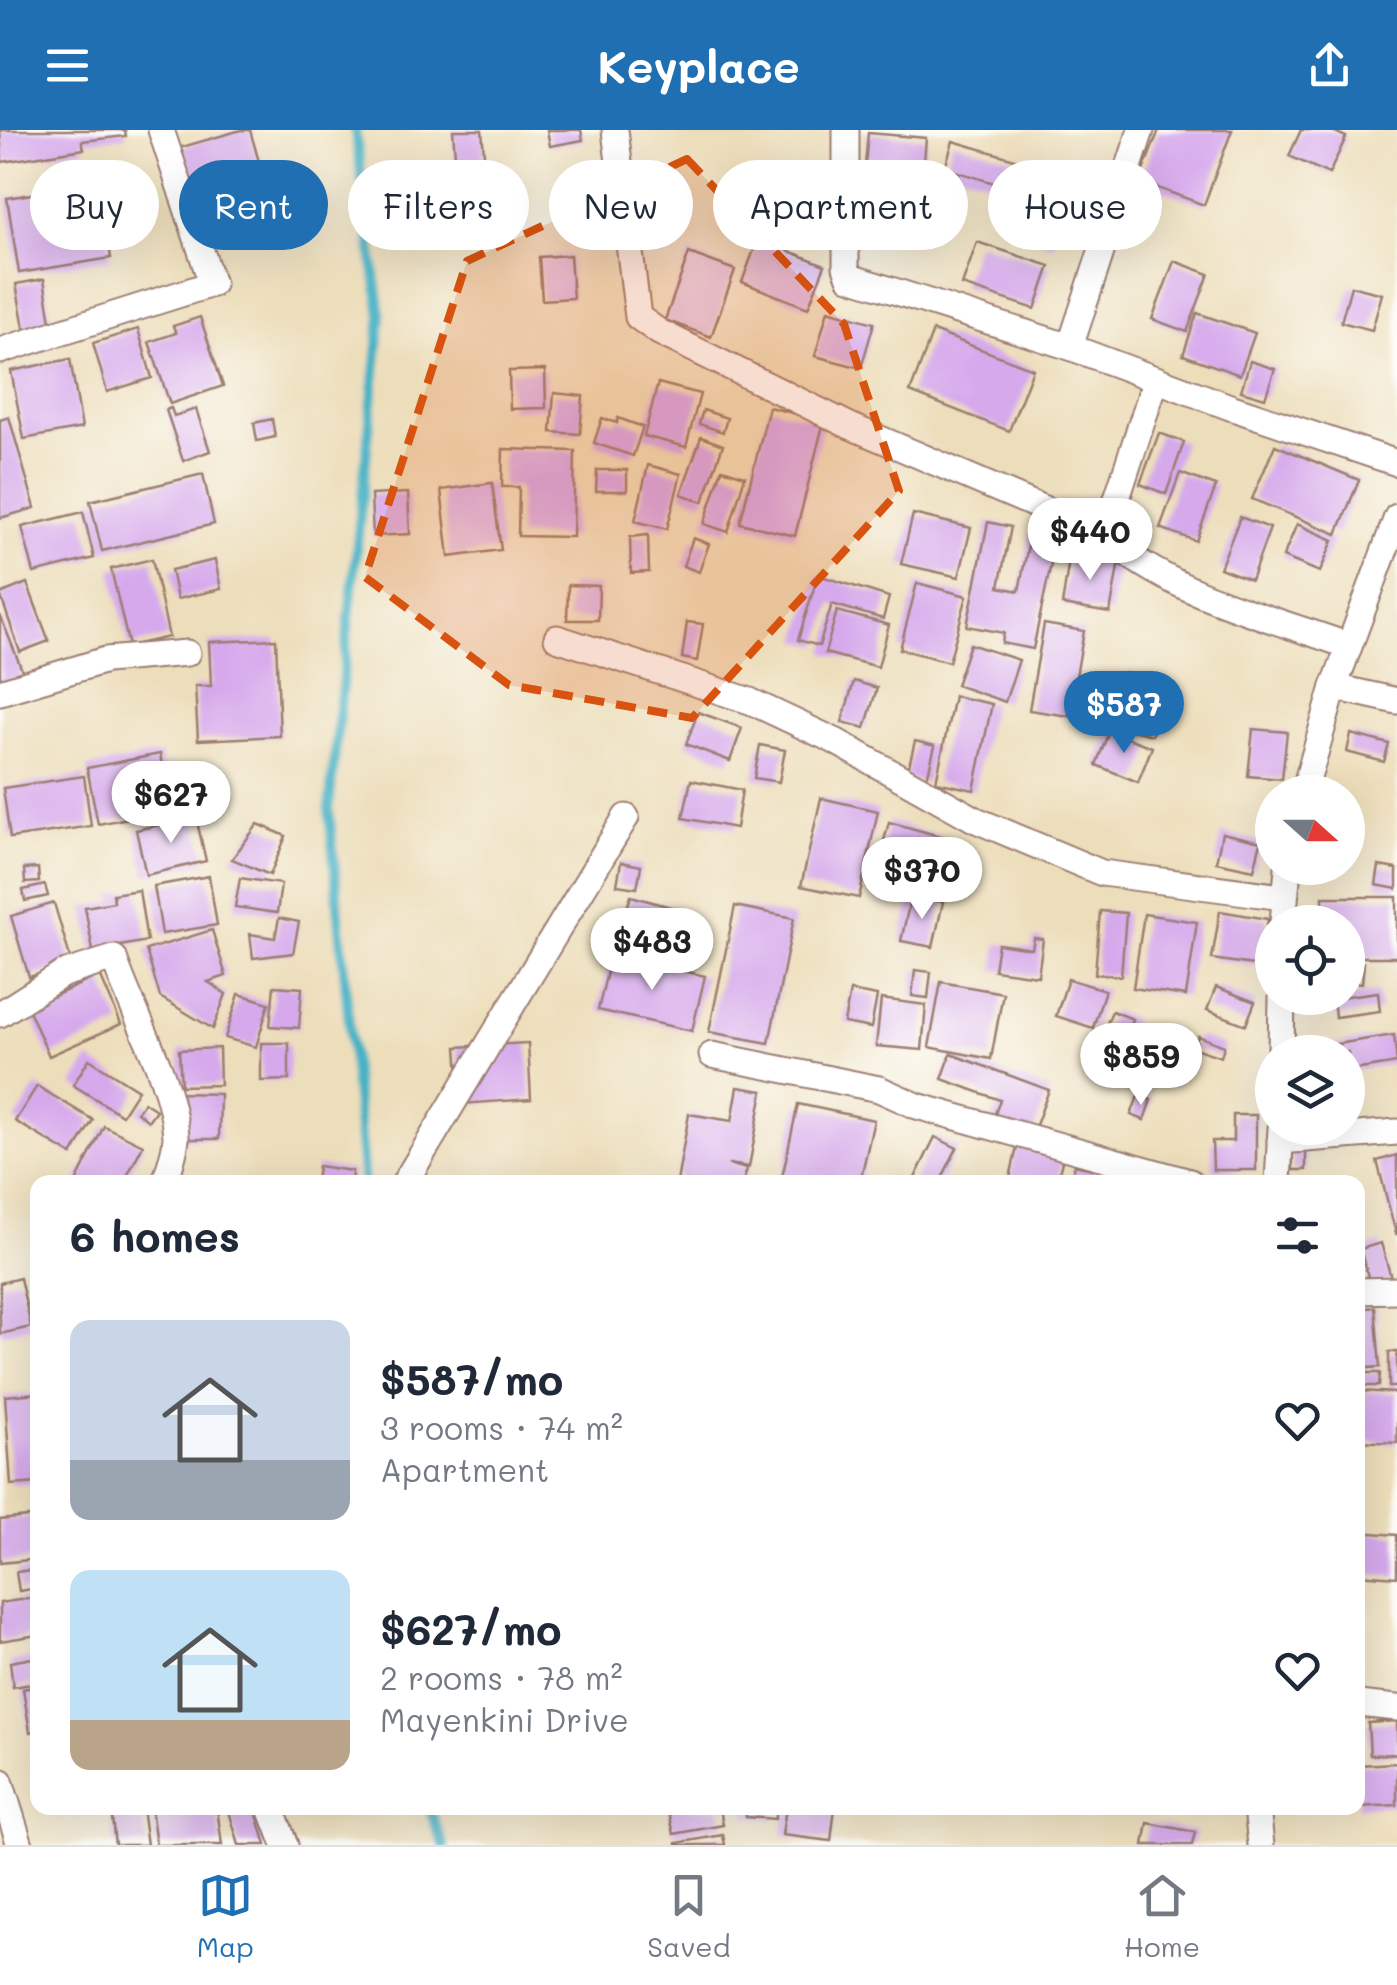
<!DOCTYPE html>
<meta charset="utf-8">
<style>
:root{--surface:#fff;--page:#f2f2f3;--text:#1f2937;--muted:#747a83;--line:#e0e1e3;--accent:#1f6fb2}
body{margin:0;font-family:Mali,sans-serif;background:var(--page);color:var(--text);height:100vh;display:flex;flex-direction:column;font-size:38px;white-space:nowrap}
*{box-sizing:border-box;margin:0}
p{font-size:32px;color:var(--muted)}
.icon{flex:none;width:55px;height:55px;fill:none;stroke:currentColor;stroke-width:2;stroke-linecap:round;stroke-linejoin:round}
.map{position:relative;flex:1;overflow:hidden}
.sheet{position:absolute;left:30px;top:1045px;width:1335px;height:640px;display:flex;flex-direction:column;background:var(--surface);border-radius:20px;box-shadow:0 10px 40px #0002}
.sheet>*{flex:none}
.hud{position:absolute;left:30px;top:30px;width:1338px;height:90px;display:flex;gap:20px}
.needle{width:65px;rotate:111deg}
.tools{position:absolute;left:1255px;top:645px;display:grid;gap:20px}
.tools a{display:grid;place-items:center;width:110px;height:110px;border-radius:50%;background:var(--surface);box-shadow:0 10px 40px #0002;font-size:50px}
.price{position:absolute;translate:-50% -85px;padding:0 22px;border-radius:35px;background:#fff;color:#222;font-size:32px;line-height:65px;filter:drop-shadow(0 2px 5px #0008)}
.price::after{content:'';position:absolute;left:50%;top:60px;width:30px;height:22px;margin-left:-15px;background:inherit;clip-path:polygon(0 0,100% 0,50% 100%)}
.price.selected{background:var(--accent);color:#fff}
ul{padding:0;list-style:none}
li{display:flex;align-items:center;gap:30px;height:250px;padding:0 40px}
li span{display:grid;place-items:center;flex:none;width:280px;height:200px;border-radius:20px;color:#555}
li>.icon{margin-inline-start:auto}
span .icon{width:120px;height:120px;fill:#fffc;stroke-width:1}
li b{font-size:42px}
h2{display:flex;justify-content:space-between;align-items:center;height:120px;padding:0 40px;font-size:42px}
.tag{padding:0 35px;border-radius:45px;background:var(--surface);box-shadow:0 10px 40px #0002;font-size:35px;line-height:90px}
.tag.selected{background:var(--accent);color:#fff}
header{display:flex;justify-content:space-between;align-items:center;height:130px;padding:0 40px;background:var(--accent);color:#fff;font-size:45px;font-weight:800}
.tab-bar{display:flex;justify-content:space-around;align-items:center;height:140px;border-top:2px solid var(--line);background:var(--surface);font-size:28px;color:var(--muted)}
.tab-bar a{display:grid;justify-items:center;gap:5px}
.tab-bar .selected{color:var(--accent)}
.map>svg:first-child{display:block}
</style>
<header><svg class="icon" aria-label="menu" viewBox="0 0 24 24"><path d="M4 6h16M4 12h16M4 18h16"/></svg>Keyplace<svg class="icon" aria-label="share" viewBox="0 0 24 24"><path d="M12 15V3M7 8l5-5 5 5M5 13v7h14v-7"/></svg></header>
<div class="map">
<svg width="1397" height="1715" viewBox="0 0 1397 1715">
<rect width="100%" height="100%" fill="#fdfcf7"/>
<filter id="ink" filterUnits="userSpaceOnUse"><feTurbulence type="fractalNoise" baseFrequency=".01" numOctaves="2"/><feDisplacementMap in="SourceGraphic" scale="20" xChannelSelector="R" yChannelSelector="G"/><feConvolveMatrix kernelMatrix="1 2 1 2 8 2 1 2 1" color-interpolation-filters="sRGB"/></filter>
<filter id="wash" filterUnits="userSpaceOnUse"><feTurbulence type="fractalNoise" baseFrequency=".0048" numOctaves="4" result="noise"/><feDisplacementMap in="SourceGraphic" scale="40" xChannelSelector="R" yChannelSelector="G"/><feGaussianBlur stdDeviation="2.25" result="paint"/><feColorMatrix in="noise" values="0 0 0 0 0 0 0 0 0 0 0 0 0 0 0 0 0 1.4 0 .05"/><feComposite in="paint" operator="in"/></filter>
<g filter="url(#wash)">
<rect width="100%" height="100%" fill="#eddebb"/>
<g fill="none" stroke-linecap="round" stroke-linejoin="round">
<!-- stream -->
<g stroke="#47b2c5" stroke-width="10">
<polyline points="355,0 381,186 329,679 364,1052"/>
<polyline points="429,1678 444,1715"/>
</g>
</g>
<g id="blocks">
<!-- building -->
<g fill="#d6a9ec">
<polygon points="0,0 125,0 126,6 82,11 84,19 2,32"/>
<polygon points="241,0 250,0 263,46 189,68 175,19"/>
<polygon points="453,0 482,0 485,37 456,39"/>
<polygon points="547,0 581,0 583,10 550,16"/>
<polygon points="1159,0 1232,0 1204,75 1139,51"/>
<polygon points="1301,0 1331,0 1346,7 1329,44 1289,26"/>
<polygon points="868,3 926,8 918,105 859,100"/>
<polygon points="953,11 1052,40 1043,68 945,38"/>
<polygon points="99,53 111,128 19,143 7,68"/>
<polygon points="816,53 818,101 779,103 776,55"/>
<polygon points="1027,74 1062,86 1052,115 1017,103"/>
<polygon points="758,109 825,135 808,178 742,152"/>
<polygon points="977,112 1050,136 1035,179 962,155"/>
<polygon points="689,123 735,140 711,207 665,190"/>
<polygon points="570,125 573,168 542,170 539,127"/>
<polygon points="1174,131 1209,144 1187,202 1152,189"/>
<polygon points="44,149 52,198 25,203 16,154"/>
<polygon points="1351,156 1382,164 1372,200 1341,192"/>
<polygon points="828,180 874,193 861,238 815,226"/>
<polygon points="1197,183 1255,203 1240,245 1183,225"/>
<polygon points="200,187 223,256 170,274 149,212 176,203 173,196"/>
<polygon points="138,199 152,248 107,262 93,213"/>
<polygon points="933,201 1033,239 1009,301 910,262"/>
<polygon points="70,229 82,298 24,309 11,241"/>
<polygon points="1250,231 1275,239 1265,268 1241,261"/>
<polygon points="545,240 546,278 510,279 509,241"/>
<polygon points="658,253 700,264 686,317 644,306"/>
<polygon points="554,263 583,266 580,304 551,302"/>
<polygon points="769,277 824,291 795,406 740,393"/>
<polygon points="171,278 174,286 196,279 210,321 183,331 166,280"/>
<polygon points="703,280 727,288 723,302 699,294"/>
<polygon points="9,287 35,378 0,388 0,290"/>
<polygon points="602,288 617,293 618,288 643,297 633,326 594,313"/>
<polygon points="272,289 275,307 257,311 254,293"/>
<polygon points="1159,303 1184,312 1166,364 1140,354"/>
<polygon points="701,307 723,315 703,372 681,364"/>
<polygon points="1275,315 1359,350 1337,404 1252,369"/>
<polygon points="503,319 575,321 573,407 518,406 519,357 502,357"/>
<polygon points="648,335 681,344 667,399 635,391"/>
<polygon points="722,339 745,346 728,402 704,394"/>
<polygon points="597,340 627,340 627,361 596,361"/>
<polygon points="1180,343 1216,356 1196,411 1160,398"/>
<polygon points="203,344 214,394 102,421 90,371"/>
<polygon points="492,353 501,420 449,427 441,360"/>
<polygon points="408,363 410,404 373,406 371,365"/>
<polygon points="83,382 94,428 34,443 22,397"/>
<polygon points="913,384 971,398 959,447 901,434"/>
<polygon points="1240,387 1270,398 1251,450 1220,438"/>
<polygon points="988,392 1011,397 999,457 1019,461 1030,405 1056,410 1033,519 1002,513 1004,503 967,496"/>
<polygon points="1297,394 1333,410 1320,442 1283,427"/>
<polygon points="648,405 649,442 631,443 630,407"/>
<polygon points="693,408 709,414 699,442 683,436"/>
<polygon points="1070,423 1119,431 1110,483 1062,475"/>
<polygon points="152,429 169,507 129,516 111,439"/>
<polygon points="215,430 221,459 177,469 171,440"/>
<polygon points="818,445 889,467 883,489 832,474 819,516 798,510"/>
<polygon points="27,453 49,511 20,522 0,464"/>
<polygon points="917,453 967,466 949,532 900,519"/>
<polygon points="568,455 599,456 598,490 567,490"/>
<polygon points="837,481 889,495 878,537 825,523"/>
<polygon points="0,485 24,545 0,555"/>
<polygon points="687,492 703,494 697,531 682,528"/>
<polygon points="1044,494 1084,501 1069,586 1029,580"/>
<polygon points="276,509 280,606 198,610 195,556 211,556 209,512"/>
<polygon points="970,514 1019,530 1005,572 956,555"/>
<polygon points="1124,543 1165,553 1152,605 1111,595"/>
<polygon points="854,551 877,558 865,598 842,592"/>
<polygon points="954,566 992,574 974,660 936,652"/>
<polygon points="698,582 742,598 730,631 686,614"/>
<polygon points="1253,599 1287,602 1282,649 1248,646"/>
<polygon points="1109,601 1152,617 1138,652 1096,635"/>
<polygon points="1351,604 1389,614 1384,632 1347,622"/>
<polygon points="915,611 935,616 926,652 906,648"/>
<polygon points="760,615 785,620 779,652 754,648"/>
<polygon points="160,624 170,680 98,694 87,638"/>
<polygon points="84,646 91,696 10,708 3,658"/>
<polygon points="691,650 742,660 736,698 683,688"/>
<polygon points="821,668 878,681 859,768 801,756"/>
<polygon points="196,687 206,731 146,745 136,700"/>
<polygon points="889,692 947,708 931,768 873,752"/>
<polygon points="258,694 286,706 270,745 232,729"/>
<polygon points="1222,703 1261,712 1254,740 1216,732"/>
<polygon points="621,732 641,736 637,758 617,755"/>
<polygon points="1379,736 1397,739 1397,759 1376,755"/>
<polygon points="38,738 39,752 25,753 24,739"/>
<polygon points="209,746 217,795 162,804 154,756"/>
<polygon points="240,748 281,754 277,783 235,777"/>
<polygon points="45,755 48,766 25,771 23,760"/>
<polygon points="139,760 147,811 93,821 85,777 114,772 113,764"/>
<polygon points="631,766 688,782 677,833 614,816"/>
<polygon points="911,766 943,772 933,817 901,811"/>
<polygon points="1323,767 1397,767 1397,827 1348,827 1347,789 1323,789"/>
<polygon points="54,773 72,834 29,847 11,786"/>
<polygon points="735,776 794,788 769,913 709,902"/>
<polygon points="1100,781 1126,783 1121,846 1095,844"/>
<polygon points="1220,781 1268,789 1260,836 1212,829"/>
<polygon points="1144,784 1197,792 1186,866 1133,858"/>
<polygon points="279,788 299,792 293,823 253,828 250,804 275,808"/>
<polygon points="212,800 226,846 208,852 226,864 213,899 160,867 146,820"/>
<polygon points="1034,808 1043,809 1038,846 994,840 998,814 1032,819"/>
<polygon points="611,825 705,846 692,901 598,880"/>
<polygon points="1348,832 1364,833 1362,853 1348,852"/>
<polygon points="915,840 931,842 928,868 912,866"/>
<polygon points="100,845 121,894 49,926 28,878"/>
<polygon points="1068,849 1105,860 1093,898 1056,886"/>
<polygon points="941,852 1003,863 991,929 929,917"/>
<polygon points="274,856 302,858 299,898 270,896"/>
<polygon points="1216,857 1255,872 1246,895 1207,880"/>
<polygon points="850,861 877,866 871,898 844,893"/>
<polygon points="1378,862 1380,881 1335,887 1333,868"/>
<polygon points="239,864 269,873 256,917 225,908"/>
<polygon points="881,869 926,875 922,920 876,916"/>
<polygon points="1112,881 1133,889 1120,921 1099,913"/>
<polygon points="1394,905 1397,933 1348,941 1348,922 1325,922 1324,916"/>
<polygon points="1198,906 1224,916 1221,927 1194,918"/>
<polygon points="261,913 289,913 289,950 261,951"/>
<polygon points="528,913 531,969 461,974 457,917"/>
<polygon points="219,918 220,955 181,956 179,920"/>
<polygon points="951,924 1049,960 1032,1006 992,992 1000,970 942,949"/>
<polygon points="89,929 138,960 122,985 73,955"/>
<polygon points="37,956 93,990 72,1025 15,991"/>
<polygon points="738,957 763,961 749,1037 728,1034 747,1039 743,1052 677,1052 689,984 732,991"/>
<polygon points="176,963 220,964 219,1009 175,1009"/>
<polygon points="1138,966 1151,970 1144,990 1131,985"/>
<polygon points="144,972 156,980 148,991 137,982"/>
<polygon points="798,974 874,990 860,1052 781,1052"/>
<polygon points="1233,985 1256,985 1256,1040 1213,1040 1212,1011 1233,1011"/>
<polygon points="104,996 143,1015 124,1052 76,1052"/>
<polygon points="935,1007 957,1018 940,1052 918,1052 914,1050"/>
<polygon points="1018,1013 1064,1023 1057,1052 1009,1052"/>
<polygon points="1292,1018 1306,1018 1306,1040 1293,1040"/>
<polygon points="1397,1025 1397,1104 1396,1104 1377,1031"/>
<polygon points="1074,1035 1111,1043 1109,1052 1071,1052"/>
<polygon points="318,1036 352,1041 351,1052 316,1052"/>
<polygon points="1381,1113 1392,1151 1371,1157 1360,1119"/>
<polygon points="20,1148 31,1197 0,1204 0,1153"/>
<polygon points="1375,1177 1380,1237 1358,1239 1358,1179"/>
<rect x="1389" y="1222" width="8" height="35"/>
<polygon points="1361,1243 1380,1243 1379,1256 1361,1256"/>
<polygon points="1358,1261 1397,1263 1397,1313 1358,1311"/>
<polygon points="38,1263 38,1353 11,1355 5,1266"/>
<polygon points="38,1386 38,1429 0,1433 0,1390"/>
<polygon points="1358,1402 1397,1405 1397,1447 1358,1444"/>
<polygon points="38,1439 38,1458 19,1461 16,1442"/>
<polygon points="38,1467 38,1505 0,1511 0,1473"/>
<polygon points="38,1527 38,1553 13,1557 10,1532"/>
<polygon points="38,1556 38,1600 30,1602 23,1559"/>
<polygon points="1397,1591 1397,1624 1370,1625 1368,1593"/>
<polygon points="1397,1633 1397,1675 1358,1677 1358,1635"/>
<polygon points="111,1678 142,1678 147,1715 115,1715"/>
<polygon points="151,1678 217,1678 222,1715 156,1715"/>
<polygon points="228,1678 255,1678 266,1715 239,1715"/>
<polygon points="668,1678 720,1678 723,1695 674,1704"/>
<polygon points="746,1678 775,1678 775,1689 746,1687"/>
<polygon points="786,1678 835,1678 831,1711 782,1705"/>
<polygon points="1148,1693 1195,1702 1192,1715 1144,1715"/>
<polygon points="723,1705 725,1715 677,1715 677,1713"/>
</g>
</g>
</g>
<g filter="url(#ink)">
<use href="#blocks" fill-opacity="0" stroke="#9c7e73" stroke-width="2.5"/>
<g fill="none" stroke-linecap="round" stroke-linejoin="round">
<!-- street casing -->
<g stroke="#9c7e73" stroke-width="29">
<g id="street">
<polyline points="615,0 638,187 659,202 850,296 1105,405"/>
<polyline points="846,0 846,137 850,147 1070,217 1230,277 1397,333"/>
<polyline points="1070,217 1141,0"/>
<polyline points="0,221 212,154 161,0"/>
<path d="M1156 249 1105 405C1167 464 1270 487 1349 516"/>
<polyline points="557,508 750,571 835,611 976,690 1102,743 1283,767"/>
<polyline points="1334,557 1397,571"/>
<polyline points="0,562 106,530 187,523"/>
<polyline points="1304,662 1334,557 1397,387"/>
<polyline points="1283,792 1288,738"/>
<path d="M0 884 63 844 114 828C132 883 173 951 176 1006 176 1021 169 1038 165 1052"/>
<polyline points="1281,922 1282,868"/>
<polyline points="712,925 879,959 917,976 1190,1052"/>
<polyline points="1280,1011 1397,1002"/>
<polyline points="405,1052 626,687"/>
<polyline points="1278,1052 1281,998"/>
<polyline points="1358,1161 1397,1160"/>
<polyline points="1358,1574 1397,1578"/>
<polyline points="0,1651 20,1715"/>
<polyline points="271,1678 285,1715"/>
<polyline points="1257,1678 1261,1715"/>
</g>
</g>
<!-- street -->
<use href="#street" stroke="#fff" stroke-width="25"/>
</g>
</g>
<!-- marked area -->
<path fill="#d8530f" fill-opacity="0.2" stroke="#d8530f" stroke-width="8" stroke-dasharray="20 12" stroke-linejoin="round" d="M687 29 844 194 899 361 692 588 509 555 365 447 467 131Z"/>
</svg>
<div class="tools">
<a><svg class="needle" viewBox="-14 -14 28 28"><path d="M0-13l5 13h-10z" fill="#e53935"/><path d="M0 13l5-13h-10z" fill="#747a83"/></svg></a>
<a><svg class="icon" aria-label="locate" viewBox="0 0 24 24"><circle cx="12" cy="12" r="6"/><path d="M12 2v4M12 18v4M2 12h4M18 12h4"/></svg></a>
<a><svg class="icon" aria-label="layers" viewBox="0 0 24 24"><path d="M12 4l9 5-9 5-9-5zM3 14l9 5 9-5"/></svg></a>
</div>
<b class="price" style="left:1090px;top:453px">$440</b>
<b class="price selected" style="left:1124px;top:626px">$587</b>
<b class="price" style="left:171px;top:716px">$627</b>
<b class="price" style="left:922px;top:792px">$370</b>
<b class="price" style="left:652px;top:863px">$483</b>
<b class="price" style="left:1141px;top:978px">$859</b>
<div class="hud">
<a class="tag">Buy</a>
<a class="tag selected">Rent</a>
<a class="tag">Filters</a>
<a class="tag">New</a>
<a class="tag">Apartment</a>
<a class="tag">House</a>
</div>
<section class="sheet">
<h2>6 homes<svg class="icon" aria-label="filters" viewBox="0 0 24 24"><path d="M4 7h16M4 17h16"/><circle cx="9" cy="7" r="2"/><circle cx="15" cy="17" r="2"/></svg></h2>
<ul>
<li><span style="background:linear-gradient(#c9d6e8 70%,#9aa5b1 0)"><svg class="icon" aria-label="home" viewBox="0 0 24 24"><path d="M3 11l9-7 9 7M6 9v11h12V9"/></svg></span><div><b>$587/mo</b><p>3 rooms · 74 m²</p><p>Apartment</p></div><svg class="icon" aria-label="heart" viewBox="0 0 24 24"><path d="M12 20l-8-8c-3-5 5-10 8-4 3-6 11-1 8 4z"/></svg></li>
<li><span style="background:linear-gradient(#bfe0f5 75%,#b9a48a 0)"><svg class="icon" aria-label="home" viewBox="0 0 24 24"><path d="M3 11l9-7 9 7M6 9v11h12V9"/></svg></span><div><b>$627/mo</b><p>2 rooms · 78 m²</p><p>Mayenkini Drive</p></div><svg class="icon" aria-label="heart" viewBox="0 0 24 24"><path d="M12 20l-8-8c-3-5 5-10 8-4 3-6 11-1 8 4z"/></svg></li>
</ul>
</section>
</div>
<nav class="tab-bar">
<a class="selected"><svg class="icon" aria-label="map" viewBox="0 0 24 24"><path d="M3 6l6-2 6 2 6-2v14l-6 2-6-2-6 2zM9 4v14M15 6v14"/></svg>Map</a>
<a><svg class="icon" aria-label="saved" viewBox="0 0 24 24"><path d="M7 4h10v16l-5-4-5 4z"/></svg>Saved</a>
<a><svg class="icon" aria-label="home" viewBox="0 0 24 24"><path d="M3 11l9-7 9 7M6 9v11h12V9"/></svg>Home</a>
</nav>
